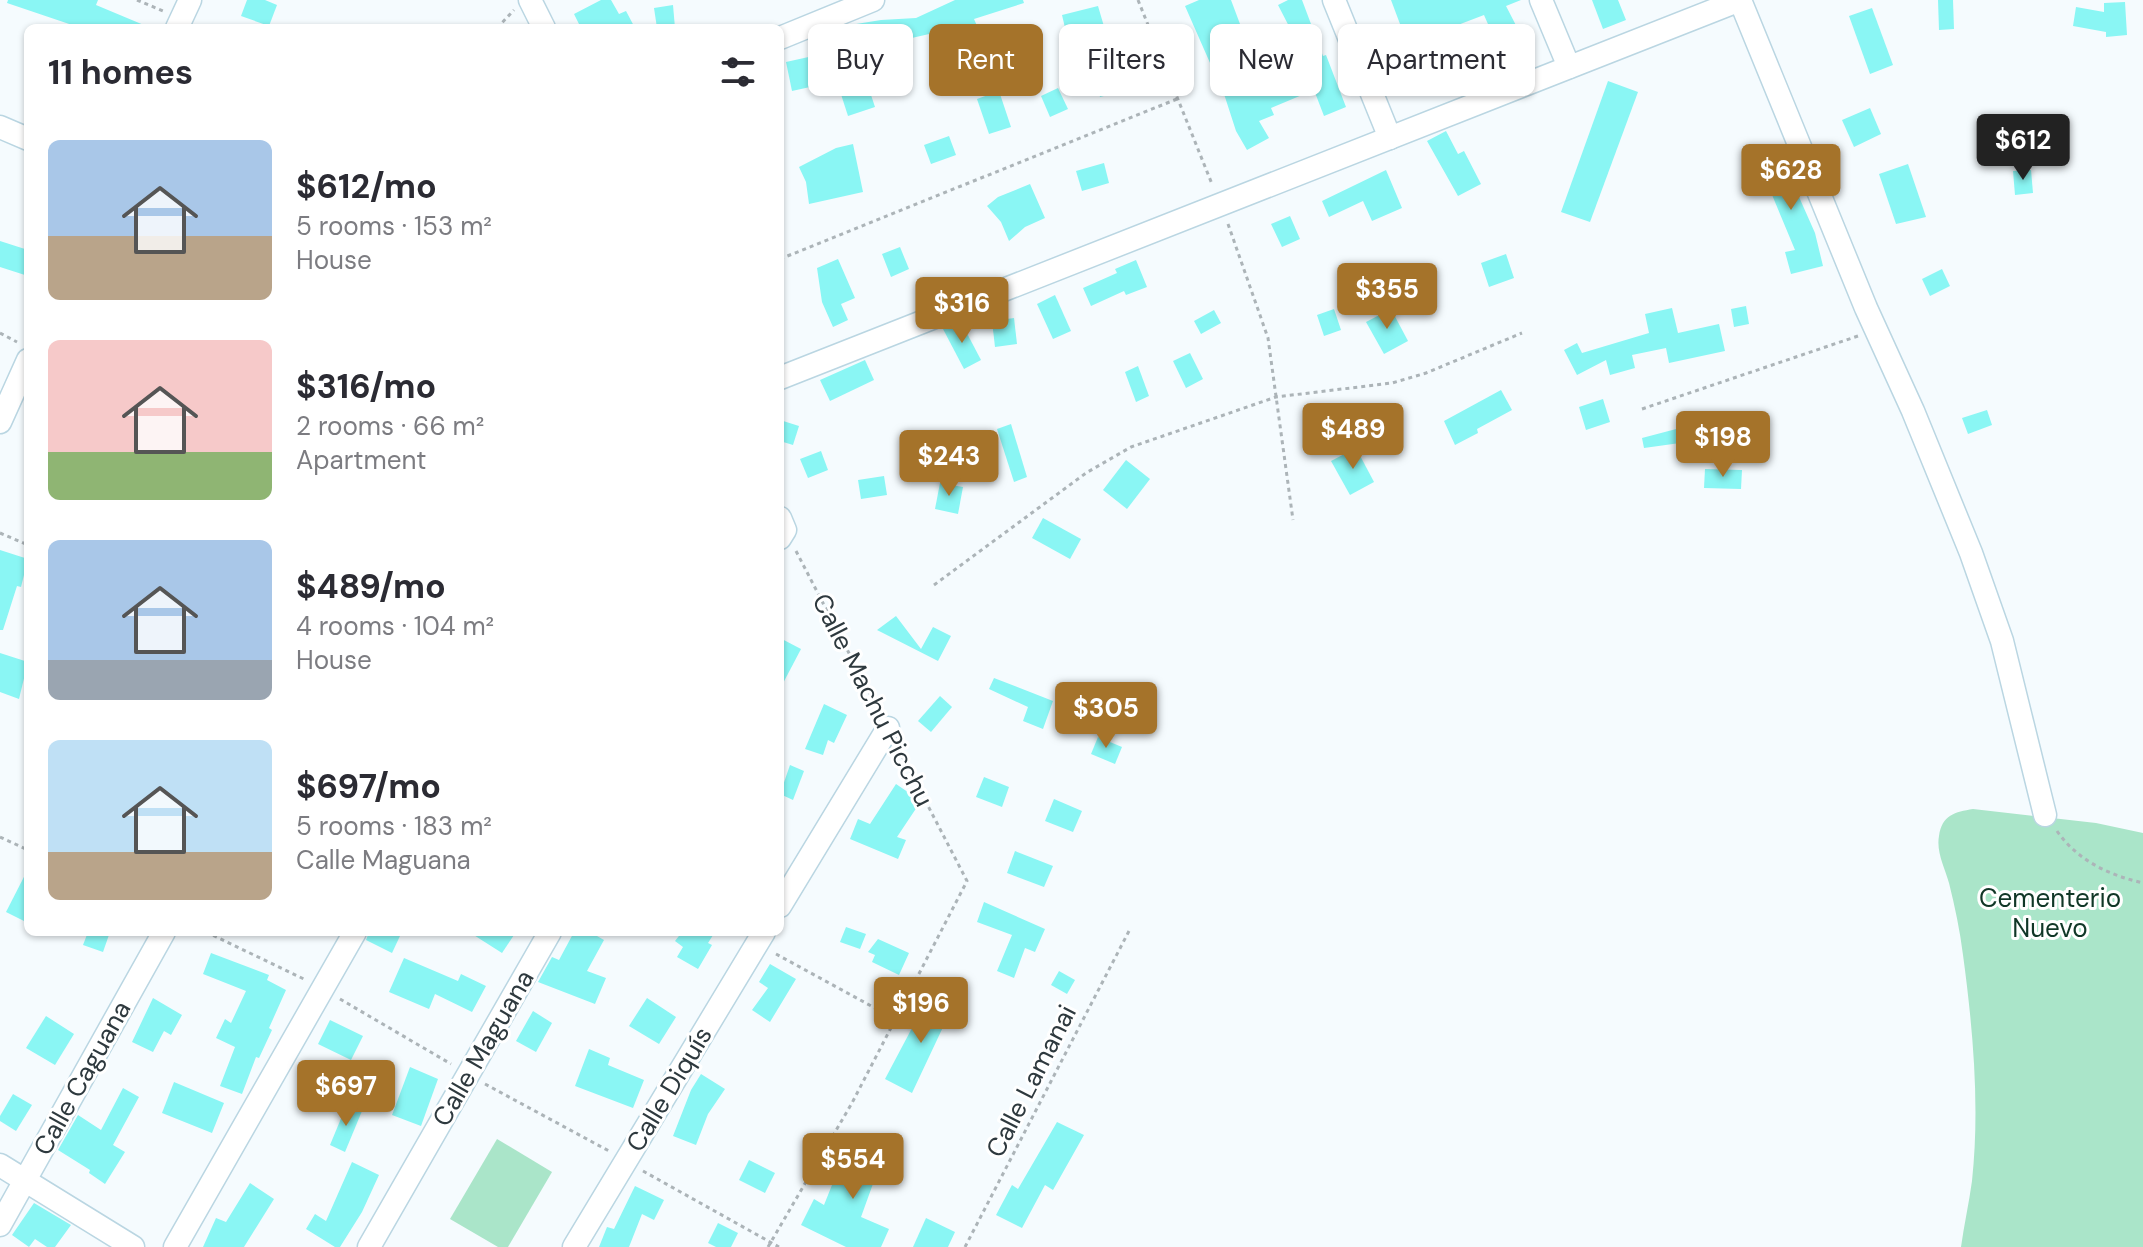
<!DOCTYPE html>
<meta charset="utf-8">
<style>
:root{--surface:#fff;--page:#f7f7f7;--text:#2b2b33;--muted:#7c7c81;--accent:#a5732a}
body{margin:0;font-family:"DM Sans",sans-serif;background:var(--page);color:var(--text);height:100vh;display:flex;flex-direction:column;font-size:30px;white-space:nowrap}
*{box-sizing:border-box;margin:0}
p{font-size:26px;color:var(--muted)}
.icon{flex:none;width:44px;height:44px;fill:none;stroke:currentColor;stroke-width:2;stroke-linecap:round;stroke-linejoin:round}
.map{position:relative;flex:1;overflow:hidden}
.drawer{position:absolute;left:24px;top:24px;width:760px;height:912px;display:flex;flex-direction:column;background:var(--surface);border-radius:12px;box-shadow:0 2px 6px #0004}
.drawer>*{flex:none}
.banner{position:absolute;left:808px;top:24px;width:760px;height:72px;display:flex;gap:16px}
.price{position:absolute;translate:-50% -68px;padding:0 18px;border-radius:8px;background:var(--accent);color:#fff;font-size:26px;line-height:52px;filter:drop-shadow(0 2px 4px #0008)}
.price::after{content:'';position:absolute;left:50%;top:48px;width:24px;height:18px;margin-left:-12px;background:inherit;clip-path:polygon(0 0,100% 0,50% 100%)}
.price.current{background:#222;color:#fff}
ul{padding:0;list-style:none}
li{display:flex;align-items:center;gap:24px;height:200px;padding:0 24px}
li span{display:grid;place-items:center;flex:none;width:224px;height:160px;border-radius:12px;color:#555}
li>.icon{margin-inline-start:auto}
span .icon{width:96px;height:96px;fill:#fffc;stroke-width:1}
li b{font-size:34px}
h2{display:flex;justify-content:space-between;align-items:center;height:96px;padding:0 24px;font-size:34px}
.chip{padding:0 28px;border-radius:12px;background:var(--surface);box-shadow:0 2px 6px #0004;font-size:28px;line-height:72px}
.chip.current{background:var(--accent);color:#fff}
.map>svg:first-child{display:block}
</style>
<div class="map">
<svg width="2143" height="1247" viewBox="0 0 2143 1247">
<rect width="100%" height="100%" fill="#f5fbfe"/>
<!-- green -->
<g fill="#aae5c9">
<path d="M1973 809 2096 823 2143 833V1247H1961C1964 1225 1969 1203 1972 1181 1980 1107 1973 1029 1963 955 1960 931 1955 907 1949 883 1945 868 1936 852 1939 836 1942 815 1955 812 1973 809Z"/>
<polygon points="497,1139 552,1172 508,1247 498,1247 450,1219"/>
</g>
<!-- building -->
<g fill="#8af6f4">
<polygon points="8,0 98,0 96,5 151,28 81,28 7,3"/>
<polygon points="247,0 265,0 277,5 269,26 241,16"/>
<polygon points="601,0 611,0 619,14 626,11 635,28 581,28 574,14"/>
<polygon points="955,0 1023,0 1024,3 974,19 978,28 955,38 951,29 903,40 903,43 879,44 881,70 855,73 850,25 881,20 916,18"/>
<polygon points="1199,0 1231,0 1249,48 1262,45 1264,52 1294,36 1278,5 1288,0 1302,0 1323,56 1326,55 1346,107 1324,116 1314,90 1271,108 1274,115 1259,121 1269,138 1247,150 1236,131 1225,97 1185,6"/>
<polygon points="1391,0 1521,0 1506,6 1522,37 1498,47 1484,15 1429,36 1444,74 1436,77 1441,92 1427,96"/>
<polygon points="1592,0 1618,0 1626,20 1603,29"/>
<polygon points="1938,0 1953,0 1954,29 1939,30"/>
<polygon points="2125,2 2127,35 2106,37 2106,32 2073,26 2076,7 2104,12 2104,3"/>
<polygon points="673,5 675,28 657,28 654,8"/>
<polygon points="1098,6 1123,91 1100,97 1080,28 1066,32 1062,15"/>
<polygon points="1872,8 1893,65 1870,74 1849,16"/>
<polygon points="813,56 819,85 792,91 786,62"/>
<polygon points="865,77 875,107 848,116 838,85"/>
<polygon points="1608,81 1638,92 1590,222 1561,212"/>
<polygon points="1058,88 1068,109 1050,117 1041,96"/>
<polygon points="999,91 1011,127 989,134 977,99"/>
<polygon points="1870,108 1881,134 1854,147 1842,120"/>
<polygon points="1446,131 1458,154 1464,151 1481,184 1458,196 1427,141"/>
<polygon points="949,136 956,155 931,164 924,145"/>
<polygon points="853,144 863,192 809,204 806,182 799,167 836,148"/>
<polygon points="1776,145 1815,233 1823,266 1791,274 1785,252 1795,250 1755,154"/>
<polygon points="1104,163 1109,183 1082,191 1076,171"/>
<polygon points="1908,164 1926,217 1896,224 1879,174"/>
<polygon points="1386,170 1402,208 1372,221 1363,201 1329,217 1322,201"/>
<polygon points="2031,170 2033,193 2015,195 2013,171"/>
<polygon points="1030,184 1045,218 1025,227 1009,241 1001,222 987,206 998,197"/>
<polygon points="1290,216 1300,239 1282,247 1271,224"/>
<polygon points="0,241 28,250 28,276 0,267"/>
<polygon points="900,247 909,269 891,277 882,254"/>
<polygon points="1506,254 1514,278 1489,287 1481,263"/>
<polygon points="838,259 855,298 841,304 848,320 833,327 822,302 817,268"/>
<polygon points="1136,260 1147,287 1126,295 1124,291 1091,306 1083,288 1117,273 1115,269"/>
<polygon points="1942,269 1950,286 1930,296 1922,279"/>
<polygon points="1055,295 1071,331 1053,339 1037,304"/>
<polygon points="1746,306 1749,324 1734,327 1731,309"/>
<polygon points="1672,308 1678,333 1719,324 1725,351 1669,363 1666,348 1632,355 1635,368 1610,375 1606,360 1577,375 1564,350 1577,343 1582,353 1649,333 1645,314"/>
<polygon points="1334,309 1341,330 1324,336 1317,315"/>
<polygon points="1391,309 1408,341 1384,354 1366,322"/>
<polygon points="1214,310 1221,323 1201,334 1194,321"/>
<polygon points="1014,318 1017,344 995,347 992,321"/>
<polygon points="961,322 981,360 964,369 943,329"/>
<polygon points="1190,353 1203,379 1186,388 1173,361"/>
<polygon points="865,360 874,380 830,401 820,380"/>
<polygon points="1138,366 1149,396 1136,402 1125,372"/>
<polygon points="1501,390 1512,410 1477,429 1478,433 1455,445 1444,421"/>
<polygon points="1603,399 1610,422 1586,430 1579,407"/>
<polygon points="1987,410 1992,425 1968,434 1962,418"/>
<polygon points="780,420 799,426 793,445 780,441"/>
<polygon points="1699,423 1706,453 1685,459 1680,443 1644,448 1642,438"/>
<polygon points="1011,424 1027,477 1014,482 997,429"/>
<polygon points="1356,448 1374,482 1350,495 1331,461"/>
<polygon points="821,451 828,470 808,478 800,459"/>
<polygon points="1126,460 1150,479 1127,509 1103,490"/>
<polygon points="1705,469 1742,470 1741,489 1704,488"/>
<polygon points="884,476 887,495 861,499 858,480"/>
<polygon points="940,483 963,487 958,514 935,509"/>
<polygon points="1043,518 1081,539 1070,559 1032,538"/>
<polygon points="0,550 28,559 21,587 17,586 3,630 0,630"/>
<polygon points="896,616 921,649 933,627 951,636 938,661 877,630"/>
<polygon points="780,638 801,649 780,689"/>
<polygon points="0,653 28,662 19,699 0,692"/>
<polygon points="994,678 1053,701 1043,729 1023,721 1028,707 989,689"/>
<polygon points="940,696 952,707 931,732 918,721"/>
<polygon points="824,704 847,715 834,743 828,740 823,755 805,749"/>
<polygon points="1098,737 1122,747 1115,764 1091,754"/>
<polygon points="790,765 804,771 793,800 780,794"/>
<polygon points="984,777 1009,787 1002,807 976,797"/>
<polygon points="896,784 921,801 897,837 906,840 898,859 850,839 858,819 870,824"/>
<polygon points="1054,799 1082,811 1073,832 1045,821"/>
<polygon points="1015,851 1053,866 1044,887 1007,873"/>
<polygon points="28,869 28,923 6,912"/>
<polygon points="984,902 1045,929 1035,952 1025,948 1014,978 997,971 1012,935 977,922"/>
<polygon points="846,927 866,934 860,949 840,942"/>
<polygon points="88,932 110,932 103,952 83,945"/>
<polygon points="369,932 391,932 400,936 392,953 366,940"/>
<polygon points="469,932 516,932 502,953"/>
<polygon points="574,932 590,932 604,940 587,971 606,978 595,1004 538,982 552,957 559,960"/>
<polygon points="682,932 715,932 708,943 712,945 698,969 677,957 683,947 675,941"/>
<polygon points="878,939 909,953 899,975 872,962 875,955 868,952"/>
<polygon points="211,953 269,975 267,980 286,990 269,1028 272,1030 259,1058 256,1057 242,1094 220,1086 235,1047 216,1038 225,1019 231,1023 246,991 203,974"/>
<polygon points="404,958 458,981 461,974 486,986 472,1012 435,994 429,1009 389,992"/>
<polygon points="770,964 796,979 770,1022 752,1010 768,988 759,982"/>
<polygon points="1059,971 1075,980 1067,994 1051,985"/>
<polygon points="932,997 959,1008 952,1028 944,1025 912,1093 885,1079 912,1028 919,1032"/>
<polygon points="153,998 182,1015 171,1035 164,1031 153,1052 132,1042"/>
<polygon points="647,998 676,1017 659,1044 629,1026"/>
<polygon points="533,1011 552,1023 536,1052 516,1041"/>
<polygon points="46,1016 74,1034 55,1065 26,1048"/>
<polygon points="330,1020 363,1036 351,1060 318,1044"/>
<polygon points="589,1049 610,1058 608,1065 644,1080 633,1108 575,1086"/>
<polygon points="410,1067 438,1079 421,1126 392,1115"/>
<polygon points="701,1074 725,1089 708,1114 696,1145 673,1136 691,1090"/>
<polygon points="174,1082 224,1103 212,1133 162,1113"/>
<polygon points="123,1088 139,1097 113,1145 125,1152 105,1184 89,1173 90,1170 58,1150 78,1115 101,1130"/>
<polygon points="13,1094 32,1105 16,1131 0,1121 0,1116"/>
<polygon points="347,1104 362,1111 345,1152 330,1145"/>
<polygon points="1057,1122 1084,1135 1053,1190 1045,1185 1022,1228 996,1215 1012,1185 1018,1189"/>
<polygon points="866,1134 895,1145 881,1183 874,1181 861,1217 889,1229 881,1247 846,1247 801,1225 814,1199 824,1205 836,1175 849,1180"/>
<polygon points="749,1160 775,1173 765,1193 739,1180"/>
<polygon points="352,1162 379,1175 362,1212 340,1247 335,1247 306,1229 315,1214 326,1221"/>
<polygon points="250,1183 274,1199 244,1247 203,1247 216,1218 226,1222"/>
<polygon points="635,1186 664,1200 654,1220 642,1214 629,1247 599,1247 607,1227 614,1229"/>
<polygon points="34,1203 71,1225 55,1247 47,1247 35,1239 29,1247 12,1235"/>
<polygon points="926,1218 955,1232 948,1247 913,1247"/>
<polygon points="718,1223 738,1233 731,1247 716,1247 708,1243"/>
</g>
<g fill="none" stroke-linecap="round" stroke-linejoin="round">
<!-- minor casing -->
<g stroke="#bad6e2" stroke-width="25">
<g id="minor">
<polyline points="530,0 544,28"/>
<polyline points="1334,0 1390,138"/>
<polyline points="1541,0 1569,67"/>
<polyline points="1740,0 1866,308 1913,411 1971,553 2002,641 2045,815"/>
<polyline points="177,28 190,0"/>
<polyline points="780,38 873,0"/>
<polyline points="0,127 28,139"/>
<polyline points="780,378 1740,0"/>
<polyline points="0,422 28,360"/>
<polyline points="780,518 785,530 780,538"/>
<polyline points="780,906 888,728"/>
<polyline points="0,1165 133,1247"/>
<polyline points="0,1225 164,932"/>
<polyline points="175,1247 355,932"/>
<polyline points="369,1247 550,932"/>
<polyline points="574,1247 764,932"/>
</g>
</g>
<!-- path -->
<g stroke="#acb4b8" stroke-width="3" stroke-dasharray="4 4" stroke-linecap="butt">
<polyline points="137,0 163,11"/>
<polyline points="1138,0 1212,184"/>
<polyline points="497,28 514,10"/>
<polyline points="1228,224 1268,338 1293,520"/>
<polyline points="780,259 1177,99"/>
<polyline points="0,333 17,342"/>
<polyline points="1642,409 1858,336"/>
<polyline points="0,533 28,545"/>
<polyline points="796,551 879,711"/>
<polyline points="934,585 1086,473 1131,447 1276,397 1392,383 1426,373 1522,333"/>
<path d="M2057 831C2078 861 2109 875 2143 883"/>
<polyline points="0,837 28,850"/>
<polyline points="206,932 306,980"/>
<polyline points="776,954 895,1019"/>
<polyline points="340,999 451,1064"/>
<polyline points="485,1084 609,1151"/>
<polyline points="643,1171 779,1247"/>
<polyline points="768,1247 852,1103 967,881 899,750"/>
<polyline points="965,1247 1129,931"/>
</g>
<!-- minor -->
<use href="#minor" stroke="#fff" stroke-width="22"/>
</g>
<g text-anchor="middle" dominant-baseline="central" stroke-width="6" stroke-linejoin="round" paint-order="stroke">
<!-- street labels -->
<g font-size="26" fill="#2e393e" stroke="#fff">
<text transform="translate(873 700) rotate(63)">Calle Machu Picchu</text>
<text transform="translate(483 1048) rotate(-60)">Calle Maguana</text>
<text transform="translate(82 1078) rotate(-61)">Calle Caguana</text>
<text transform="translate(1031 1081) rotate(-63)">Calle Lamanai</text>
<text transform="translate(669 1089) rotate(-59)">Calle Diquís</text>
</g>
<!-- park labels -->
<g font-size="26" fill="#103727" stroke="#fff">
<text x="2050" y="898">Cementerio<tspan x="2050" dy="30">Nuevo</tspan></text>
</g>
</g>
</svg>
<b class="price current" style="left:2023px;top:182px">$612</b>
<b class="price" style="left:1791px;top:212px">$628</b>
<b class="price" style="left:1387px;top:331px">$355</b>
<b class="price" style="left:962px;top:345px">$316</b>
<b class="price" style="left:1353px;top:471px">$489</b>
<b class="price" style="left:1723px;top:479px">$198</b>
<b class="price" style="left:949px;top:498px">$243</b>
<b class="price" style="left:1106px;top:750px">$305</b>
<b class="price" style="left:921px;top:1045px">$196</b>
<b class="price" style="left:346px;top:1128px">$697</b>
<b class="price" style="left:853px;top:1201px">$554</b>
<div class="banner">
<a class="chip">Buy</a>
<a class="chip current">Rent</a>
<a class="chip">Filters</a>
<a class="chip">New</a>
<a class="chip">Apartment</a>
</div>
<section class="drawer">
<h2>11 homes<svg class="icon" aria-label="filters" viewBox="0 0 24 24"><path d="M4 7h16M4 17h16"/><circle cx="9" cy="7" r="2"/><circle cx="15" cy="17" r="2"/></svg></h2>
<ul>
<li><span style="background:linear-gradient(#a9c7e8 60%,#b9a48a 0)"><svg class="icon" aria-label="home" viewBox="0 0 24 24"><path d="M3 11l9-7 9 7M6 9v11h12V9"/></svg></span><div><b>$612/mo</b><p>5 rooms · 153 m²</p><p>House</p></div></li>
<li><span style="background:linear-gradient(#f6c9c9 70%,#8fb573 0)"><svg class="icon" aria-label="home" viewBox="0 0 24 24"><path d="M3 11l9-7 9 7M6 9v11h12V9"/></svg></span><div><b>$316/mo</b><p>2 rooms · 66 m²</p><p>Apartment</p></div></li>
<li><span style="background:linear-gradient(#a9c7e8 75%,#9aa5b1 0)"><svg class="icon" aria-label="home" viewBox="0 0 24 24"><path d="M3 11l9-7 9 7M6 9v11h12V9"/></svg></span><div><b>$489/mo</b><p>4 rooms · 104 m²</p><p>House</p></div></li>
<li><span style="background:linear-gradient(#bfe0f5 70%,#b9a48a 0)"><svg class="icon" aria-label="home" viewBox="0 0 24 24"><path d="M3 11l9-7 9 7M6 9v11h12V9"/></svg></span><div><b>$697/mo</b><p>5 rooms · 183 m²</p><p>Calle Maguana</p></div></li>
</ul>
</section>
</div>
